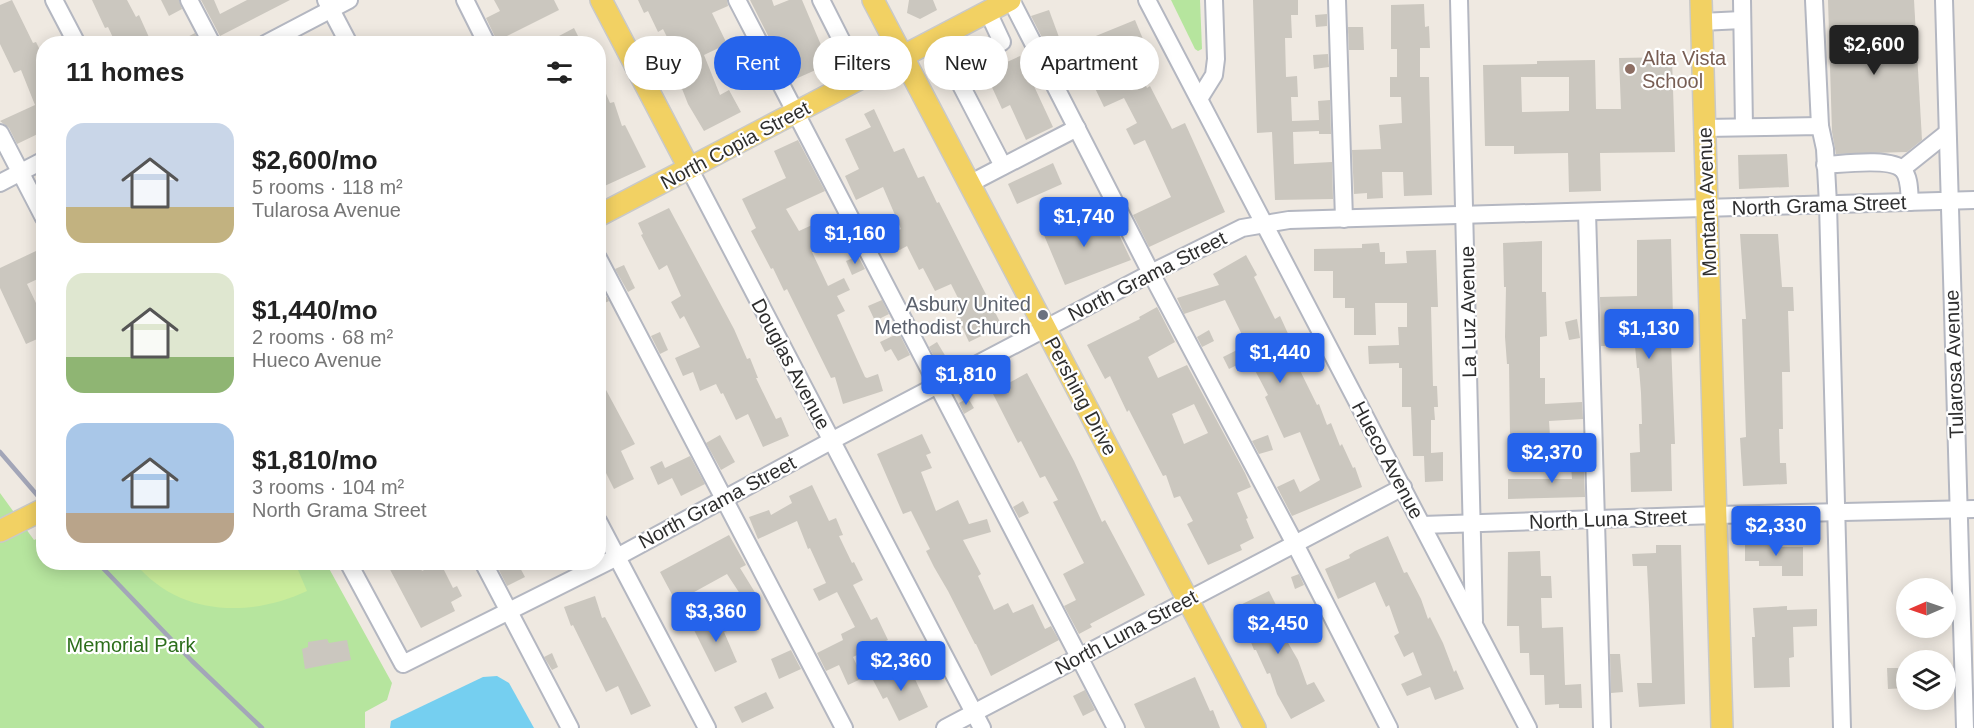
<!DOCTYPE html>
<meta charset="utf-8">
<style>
:root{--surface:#fff;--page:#f2f2f2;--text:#222;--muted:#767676;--accent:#2563eb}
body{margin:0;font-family:Helvetica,sans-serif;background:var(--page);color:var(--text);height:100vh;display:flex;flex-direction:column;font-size:22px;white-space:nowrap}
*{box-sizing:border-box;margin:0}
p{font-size:20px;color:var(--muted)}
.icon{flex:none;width:33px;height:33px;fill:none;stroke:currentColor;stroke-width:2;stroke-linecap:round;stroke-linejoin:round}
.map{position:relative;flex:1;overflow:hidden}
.details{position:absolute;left:36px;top:36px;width:570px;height:534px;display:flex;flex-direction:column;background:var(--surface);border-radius:24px;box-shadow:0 3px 15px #0003}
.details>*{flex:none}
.hud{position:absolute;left:624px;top:36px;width:570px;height:54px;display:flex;gap:12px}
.needle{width:39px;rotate:268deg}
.fabs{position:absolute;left:1896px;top:578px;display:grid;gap:12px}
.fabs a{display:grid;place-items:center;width:60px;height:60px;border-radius:50%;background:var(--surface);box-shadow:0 3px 15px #0003;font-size:30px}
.price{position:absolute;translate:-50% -51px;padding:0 14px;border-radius:6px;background:var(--accent);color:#fff;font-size:20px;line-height:39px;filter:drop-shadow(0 2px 3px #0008)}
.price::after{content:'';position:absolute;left:50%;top:36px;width:18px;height:14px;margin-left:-9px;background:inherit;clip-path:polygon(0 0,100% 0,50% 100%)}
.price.active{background:#222;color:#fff}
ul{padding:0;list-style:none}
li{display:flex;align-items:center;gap:18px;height:150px;padding:0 30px}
li span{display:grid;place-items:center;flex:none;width:168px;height:120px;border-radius:18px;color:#555}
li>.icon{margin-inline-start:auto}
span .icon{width:72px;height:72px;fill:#fffc;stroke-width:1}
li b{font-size:26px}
h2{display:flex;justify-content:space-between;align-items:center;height:72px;padding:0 30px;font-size:26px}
.pill{padding:0 21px;border-radius:27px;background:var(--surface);box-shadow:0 3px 15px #0003;font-size:21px;line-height:54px}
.pill.active{background:var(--accent);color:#fff}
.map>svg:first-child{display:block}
</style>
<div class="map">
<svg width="1974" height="728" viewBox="0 0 1974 728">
<rect width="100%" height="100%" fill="#efe9e1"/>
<!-- green -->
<g fill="#b6e59e">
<polygon points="1171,0 1200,0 1202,49 1198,51 1195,49"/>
<polygon points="0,493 34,540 43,536 44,562 326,563 392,683 387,700 365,712 365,728 0,728"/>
</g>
<!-- pitch -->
<path fill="#c9ec9a" d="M135 563H295L307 591C249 618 178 616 135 563Z"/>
<!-- water -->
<polygon fill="#75cff0" points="497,676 509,683 534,728 390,728 391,721 483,677"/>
<!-- building -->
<g fill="#cbc7bf" fill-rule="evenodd">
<polygon points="12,0 33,43 36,42 44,58 44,131 17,144 9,128 0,121 35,105 21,70 14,73 0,44 0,5"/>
<polygon points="92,0 127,0 136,17 139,15 152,44 116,44 108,27 105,28"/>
<polygon points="161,0 179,0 182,9 169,16"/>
<polygon points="201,0 214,0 220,14 247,0 290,0 220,36"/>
<polygon points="494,0 554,0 559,10 497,41 486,18 500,11"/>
<polygon points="638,0 727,0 728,6 712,13 727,44 704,55 720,95 729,90 741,112 704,131 688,104 679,81 683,79 669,51 673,49 663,29 658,32 648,11 644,13"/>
<polygon points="750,0 772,0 774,6 789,0 802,0 829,64 791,81"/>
<polygon points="909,0 933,0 937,10 920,19 907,13"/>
<polygon points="1253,0 1298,0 1298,15 1291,15 1292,38 1285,38 1286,77 1297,76 1298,97 1291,97 1292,121 1319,120 1318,101 1330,100 1331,134 1319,134 1319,131 1293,132 1294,164 1332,162 1333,199 1275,200 1272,132 1257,133"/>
<polygon points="1828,0 1914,0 1922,140 1907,152 1836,154 1832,132"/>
<polygon points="1424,4 1425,27 1429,26 1430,48 1420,48 1420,77 1429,77 1432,195 1404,196 1403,172 1382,172 1383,198 1367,199 1367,193 1354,194 1352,150 1381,149 1379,125 1402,123 1401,97 1390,97 1390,77 1397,77 1397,49 1391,49 1391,5"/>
<polygon points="1049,10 1063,48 1050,53 1031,16"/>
<polygon points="1327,14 1327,26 1316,27 1315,15"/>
<polygon points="1135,20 1148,51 1132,57 1147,88 1150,86 1172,129 1185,123 1225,212 1149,247 1133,215 1171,197 1145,140 1134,145 1126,129 1137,123 1124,98 1104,107 1093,84 1110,75 1102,56 1094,59 1086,40"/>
<polygon points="1348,27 1363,27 1364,50 1349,50"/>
<polygon points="574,28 582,44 544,44"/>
<polygon points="195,33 200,44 174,44"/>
<polygon points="1328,54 1329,67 1314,69 1313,55"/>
<polygon points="1020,56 1053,127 1026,140 1010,105 1002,109 985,72"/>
<path d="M1672 57 1675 152 1600 153 1601 191 1569 192 1568 153 1514 154V146H1485L1483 65 1537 64V61L1595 60 1596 109H1621L1619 58ZM1521 77H1569V111L1522 112Z"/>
<polygon points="598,75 610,103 614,102 622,126 625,125 646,167 598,189"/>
<polygon points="874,109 894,152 904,148 918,178 924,176 937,203 939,202 1002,326 969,342 952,306 960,302 951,284 935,291 923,268 919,270 907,246 894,253 886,236 901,229 883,187 856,200 845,176 859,169 845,139 871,127 864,114"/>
<polygon points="798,140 825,191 786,209 799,231 836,214 848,236 812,252 828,286 844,278 850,290 837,296 845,311 837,315 865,377 867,378 878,374 883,391 843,404 835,377 831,378 787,289 784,291 773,268 771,269 751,231 756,228 742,199 786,178 774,151"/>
<polygon points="1787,154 1789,187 1739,189 1738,155"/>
<polygon points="1053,163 1062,184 1017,204 1008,184"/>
<polygon points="669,208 734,329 747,359 750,358 758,378 756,378 776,419 781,417 789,436 763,447 748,414 736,420 723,393 721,394 716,384 700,391 693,372 683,376 675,358 700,347 684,316 680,319 671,302 681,296 667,265 659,270 641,235 643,234 638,223"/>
<polygon points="1079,212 1087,231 1112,220 1131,260 1065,285 1041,228"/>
<polygon points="1740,234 1778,234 1782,287 1793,287 1794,311 1788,311 1790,372 1782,372 1783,429 1779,429 1780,463 1786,463 1787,484 1743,486 1740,438 1746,437 1742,319 1746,319"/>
<polygon points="1671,239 1673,317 1673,343 1671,343 1675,444 1671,444 1672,491 1631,492 1630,453 1640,452 1639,424 1642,424 1641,393 1639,368 1637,368 1635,346 1601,346 1600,297 1637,296 1637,240"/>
<polygon points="1542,241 1542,292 1546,292 1547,336 1540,337 1540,378 1545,378 1545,404 1582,402 1583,419 1549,421 1550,436 1510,436 1509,364 1507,364 1505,337 1506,287 1504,287 1503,243"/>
<polygon points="1379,243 1380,252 1385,252 1385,264 1407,263 1406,251 1436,250 1438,307 1431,307 1433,386 1437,386 1438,407 1434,407 1435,420 1431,420 1431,453 1443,452 1443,481 1425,482 1424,456 1413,456 1411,407 1402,407 1402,368 1399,368 1399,363 1369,364 1368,346 1399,345 1398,327 1407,327 1407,303 1375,303 1376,335 1354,335 1354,308 1345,308 1345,298 1333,298 1333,271 1314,271 1314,249 1362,248 1362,244"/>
<polygon points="36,251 44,266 44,276 27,284 44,320 44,336 26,344 0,288 0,268"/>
<polygon points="1246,255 1257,275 1254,277 1275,319 1280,316 1290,338 1285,340 1317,405 1319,404 1327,425 1331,423 1340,446 1342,444 1353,468 1355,467 1362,487 1292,516 1277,487 1294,479 1300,492 1320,480 1300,432 1284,438 1265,397 1268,395 1249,359 1229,369 1223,357 1247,345 1225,300 1184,314 1177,298 1219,285 1213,274"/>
<polygon points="858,256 865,269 852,275 846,261"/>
<polygon points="624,265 635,288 628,292 615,269"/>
<polygon points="598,282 609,301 598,306"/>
<polygon points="882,300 889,314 875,321 868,306"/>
<path d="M1157 307 1175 342 1148 357 1158 378 1187 365 1245 473 1251 487 1237 493 1248 518 1246 519 1254 538 1240 545 1242 550 1208 565 1187 524 1193 521 1180 496 1174 498 1166 475 1163 476 1129 410 1127 412 1110 376 1105 379 1087 345 1140 319 1139 317ZM1194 404 1208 433 1184 444 1172 414Z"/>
<polygon points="1577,319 1580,338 1569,340 1565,322"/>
<polygon points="1209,330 1214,341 1202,347 1197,337"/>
<polygon points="660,332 668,350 660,354 651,336"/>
<polygon points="899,333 910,355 898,361 891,349 885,352 880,342"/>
<polygon points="937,342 946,357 937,362 929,347"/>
<polygon points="1027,373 1074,461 1102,522 1105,520 1145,595 1090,624 1092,627 1079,634 1064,606 1076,600 1063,574 1084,563 1053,502 1058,500 1045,476 1040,478 1021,441 1018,443 992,392"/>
<polygon points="598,375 635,444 621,451 634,479 614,489 598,457"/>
<polygon points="968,398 974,408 964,414 959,403"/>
<polygon points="922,434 931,453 926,455 932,468 921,472 936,511 958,500 969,524 987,519 991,532 963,540 981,574 978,576 994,610 1008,603 1013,613 1033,604 1045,629 1051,626 1059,640 991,676 976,644 975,644 948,591 934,567 926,551 930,549 911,511 903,514 877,454"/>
<polygon points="720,435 735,462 721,470 706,443"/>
<polygon points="1268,435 1273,450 1259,454 1252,441"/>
<polygon points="1583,452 1585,497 1508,499 1508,479 1572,479 1570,453"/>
<polygon points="690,456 705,484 681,496 672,478 658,485 650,467 662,461 665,468"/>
<polygon points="812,485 829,521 836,518 843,535 839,536 852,563 854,562 863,580 853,585 871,620 877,617 888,640 853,657 863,678 848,685 839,665 826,671 817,653 843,640 841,634 855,627 837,592 819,601 813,589 826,583 810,548 808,549 797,521 758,539 749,517 769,510 771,515 792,503 789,496"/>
<polygon points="1023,501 1029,513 1019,518 1013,507"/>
<polygon points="729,535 746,565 740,568 759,599 748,606 727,574 676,602 660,572"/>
<polygon points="1388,536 1404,573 1407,572 1421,599 1428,619 1430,617 1443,643 1454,672 1456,670 1464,689 1435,700 1430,687 1407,696 1401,684 1422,675 1413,652 1404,657 1394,636 1399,633 1389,605 1386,607 1375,582 1338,599 1325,569 1350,558 1349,555 1355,551"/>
<polygon points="1745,541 1779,541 1779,547 1803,547 1803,576 1782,576 1782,566 1759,566 1759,561 1745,561"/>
<polygon points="1656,545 1681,545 1685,704 1639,707 1637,683 1652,683 1649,605 1647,566 1633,566 1632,554 1656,553"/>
<polygon points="1540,551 1541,576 1551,576 1552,598 1541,598 1542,628 1563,627 1565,685 1581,684 1582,708 1559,708 1559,704 1545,705 1544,675 1530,675 1529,653 1520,653 1519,626 1507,626 1508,552"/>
<polygon points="386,562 418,562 422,571 440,562 453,588 457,586 462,596 451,602 455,611 421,628"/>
<polygon points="495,562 517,562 525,577 507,586"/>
<polygon points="1299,574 1304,585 1295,589 1291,577"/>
<polygon points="1269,591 1279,611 1276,612 1287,641 1298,660 1307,685 1314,682 1325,701 1291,719 1277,694 1270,673 1267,674 1256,650 1254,650 1245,627 1243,628 1234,608"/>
<polygon points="595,596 602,618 605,617 651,706 631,715 618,686 606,692 573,625 571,626 564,607"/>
<polygon points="1787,606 1787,610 1817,609 1817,626 1793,627 1794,657 1789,658 1790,687 1754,688 1752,637 1755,637 1753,608"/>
<polygon points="719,615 727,631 724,632 737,662 715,672 693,628"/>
<polygon points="327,639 329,643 347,640 351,660 305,669 302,649 308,647 308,642"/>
<polygon points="791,650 801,669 779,679 771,659"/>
<polygon points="552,653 558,667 552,670 544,657"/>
<polygon points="1610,654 1620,654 1623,692 1611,693"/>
<polygon points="907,662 928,707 899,721 887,697 883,699 873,680"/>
<polygon points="1887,668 1906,668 1906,688 1888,689"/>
<polygon points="1195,677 1210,711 1213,710 1220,728 1145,728 1134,704"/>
<polygon points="1085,690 1095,710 1083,716 1073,696"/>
<polygon points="766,692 774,708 742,723 734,707"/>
</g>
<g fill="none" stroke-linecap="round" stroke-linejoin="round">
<!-- minor casing -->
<g stroke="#b4b7c1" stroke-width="20">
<g id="minor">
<polyline points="54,0 77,44"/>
<polyline points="189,0 212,44"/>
<polyline points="326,0 349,44"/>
<polyline points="465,0 487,44"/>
<polyline points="737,0 1116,728"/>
<polyline points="821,0 861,79"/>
<polyline points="1011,0 1151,273 1295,544 1389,728"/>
<polyline points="1147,0 1528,728"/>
<polyline points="1337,0 1344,219"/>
<polyline points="1459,0 1474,621"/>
<polyline points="1742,0 1744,127"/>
<polyline points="1814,0 1820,126"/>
<polyline points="1944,0 1965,728"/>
<polyline points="1701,22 1742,20"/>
<polyline points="937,39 1003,166"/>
<polyline points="265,44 349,0"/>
<polyline points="954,71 1002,42 988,12"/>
<polyline points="1199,99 1214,75 1216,59 1214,0"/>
<polyline points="1705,128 1820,126 1825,149 1828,204 1842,728"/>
<polyline points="0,133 44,218"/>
<path d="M1825 165C1843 164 1891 157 1903 170 1910 178 1909 192 1910 202"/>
<polyline points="689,168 982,728"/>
<polyline points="1902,169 1947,133"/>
<polyline points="0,183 44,160"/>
<polyline points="969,184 1077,128"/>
<polyline points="1587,212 1602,728"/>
<polyline points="598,258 844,728"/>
<polyline points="598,521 707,728"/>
<polyline points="1422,525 1716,515 1974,509"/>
<polyline points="348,562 403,664 617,557 831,441 1151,273 1242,228 1289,220 1974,200"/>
<polyline points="483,562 570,728"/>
<polyline points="945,728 1403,487"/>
</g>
</g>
<!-- major casing -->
<g stroke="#c9c9c9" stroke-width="24">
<g id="major">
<polyline points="601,0 689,168"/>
<polyline points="873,0 1255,728"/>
<polyline points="1701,0 1722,728"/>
<polyline points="598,216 1010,0"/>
<polyline points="0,531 44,509"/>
</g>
</g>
<!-- minor -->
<use href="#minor" stroke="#fff" stroke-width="16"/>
<!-- major -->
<use href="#major" stroke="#f2d163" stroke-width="21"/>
<!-- rail -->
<g stroke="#a3a6b8" stroke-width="4.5">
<polyline points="0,452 44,503"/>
<polyline points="97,562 192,661 262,728"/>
</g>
</g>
<!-- markers -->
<circle fill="#8d6e63" stroke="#fff" stroke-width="2" cx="1630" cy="69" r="6"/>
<circle fill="#6b7280" stroke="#fff" stroke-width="2" cx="1043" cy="315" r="6"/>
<g text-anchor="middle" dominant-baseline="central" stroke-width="4.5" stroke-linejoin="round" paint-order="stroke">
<!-- education labels -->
<g font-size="20" fill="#785e54" stroke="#fff" text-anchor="start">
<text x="1642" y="58">Alta Vista<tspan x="1642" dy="23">School</tspan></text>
</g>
<!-- street labels -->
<g font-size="20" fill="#2e2e2e" stroke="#fff">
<text transform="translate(735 145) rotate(-28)">North Copia Street</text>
<text transform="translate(1707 202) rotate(-92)">Montana Avenue</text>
<text transform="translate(1819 205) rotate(-2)">North Grama Street</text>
<text transform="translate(1147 276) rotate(-27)">North Grama Street</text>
<text transform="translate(1468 312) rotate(-91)">La Luz Avenue</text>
<text transform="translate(791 364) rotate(62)">Douglas Avenue</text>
<text transform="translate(1954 364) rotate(-92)">Tularosa Avenue</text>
<text transform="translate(1081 396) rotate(62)">Pershing Drive</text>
<text transform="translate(1388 460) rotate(62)">Hueco Avenue</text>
<text transform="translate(717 502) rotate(-28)">North Grama Street</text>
<text transform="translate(1608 519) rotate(-2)">North Luna Street</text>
<text transform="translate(1126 632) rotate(-28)">North Luna Street</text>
</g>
<!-- worship labels -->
<g font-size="20" fill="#5b616d" stroke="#fff" text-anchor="end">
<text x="1031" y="304">Asbury United<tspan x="1031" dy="23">Methodist Church</tspan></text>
</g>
<!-- park labels -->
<g font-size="20" fill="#2c6e1b" stroke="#fff">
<text x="131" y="645">Memorial Park</text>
</g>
</g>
</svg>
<div class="fabs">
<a><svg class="needle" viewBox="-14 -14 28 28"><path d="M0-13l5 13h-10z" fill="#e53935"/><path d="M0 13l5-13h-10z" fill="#767676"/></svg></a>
<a><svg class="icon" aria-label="layers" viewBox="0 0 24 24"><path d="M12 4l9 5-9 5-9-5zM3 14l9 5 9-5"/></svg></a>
</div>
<b class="price active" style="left:1874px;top:76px">$2,600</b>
<b class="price" style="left:1084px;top:248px">$1,740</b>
<b class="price" style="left:855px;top:265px">$1,160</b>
<b class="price" style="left:1649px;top:360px">$1,130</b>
<b class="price" style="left:1280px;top:384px">$1,440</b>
<b class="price" style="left:966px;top:406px">$1,810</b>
<b class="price" style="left:1552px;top:484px">$2,370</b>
<b class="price" style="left:1776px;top:557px">$2,330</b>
<b class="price" style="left:716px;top:643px">$3,360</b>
<b class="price" style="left:1278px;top:655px">$2,450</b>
<b class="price" style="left:901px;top:692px">$2,360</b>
<div class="hud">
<a class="pill">Buy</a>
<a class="pill active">Rent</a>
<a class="pill">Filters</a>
<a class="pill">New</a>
<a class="pill">Apartment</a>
</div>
<section class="details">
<h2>11 homes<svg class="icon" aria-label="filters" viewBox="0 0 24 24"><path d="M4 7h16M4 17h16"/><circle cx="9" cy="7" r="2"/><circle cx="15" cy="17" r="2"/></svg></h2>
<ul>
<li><span style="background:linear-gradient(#c9d6e8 70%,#c2b280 0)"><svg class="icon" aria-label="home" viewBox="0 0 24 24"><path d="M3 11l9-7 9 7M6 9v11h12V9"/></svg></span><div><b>$2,600/mo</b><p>5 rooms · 118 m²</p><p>Tularosa Avenue</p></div></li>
<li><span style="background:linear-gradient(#dfe7d0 70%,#8fb573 0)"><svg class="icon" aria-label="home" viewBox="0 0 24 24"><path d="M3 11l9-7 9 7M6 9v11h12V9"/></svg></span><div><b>$1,440/mo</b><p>2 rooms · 68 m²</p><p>Hueco Avenue</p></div></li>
<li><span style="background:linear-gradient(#a9c7e8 75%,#b9a48a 0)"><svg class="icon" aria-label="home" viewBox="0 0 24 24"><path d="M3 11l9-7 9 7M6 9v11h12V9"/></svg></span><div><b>$1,810/mo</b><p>3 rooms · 104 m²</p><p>North Grama Street</p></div></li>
</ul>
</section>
</div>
